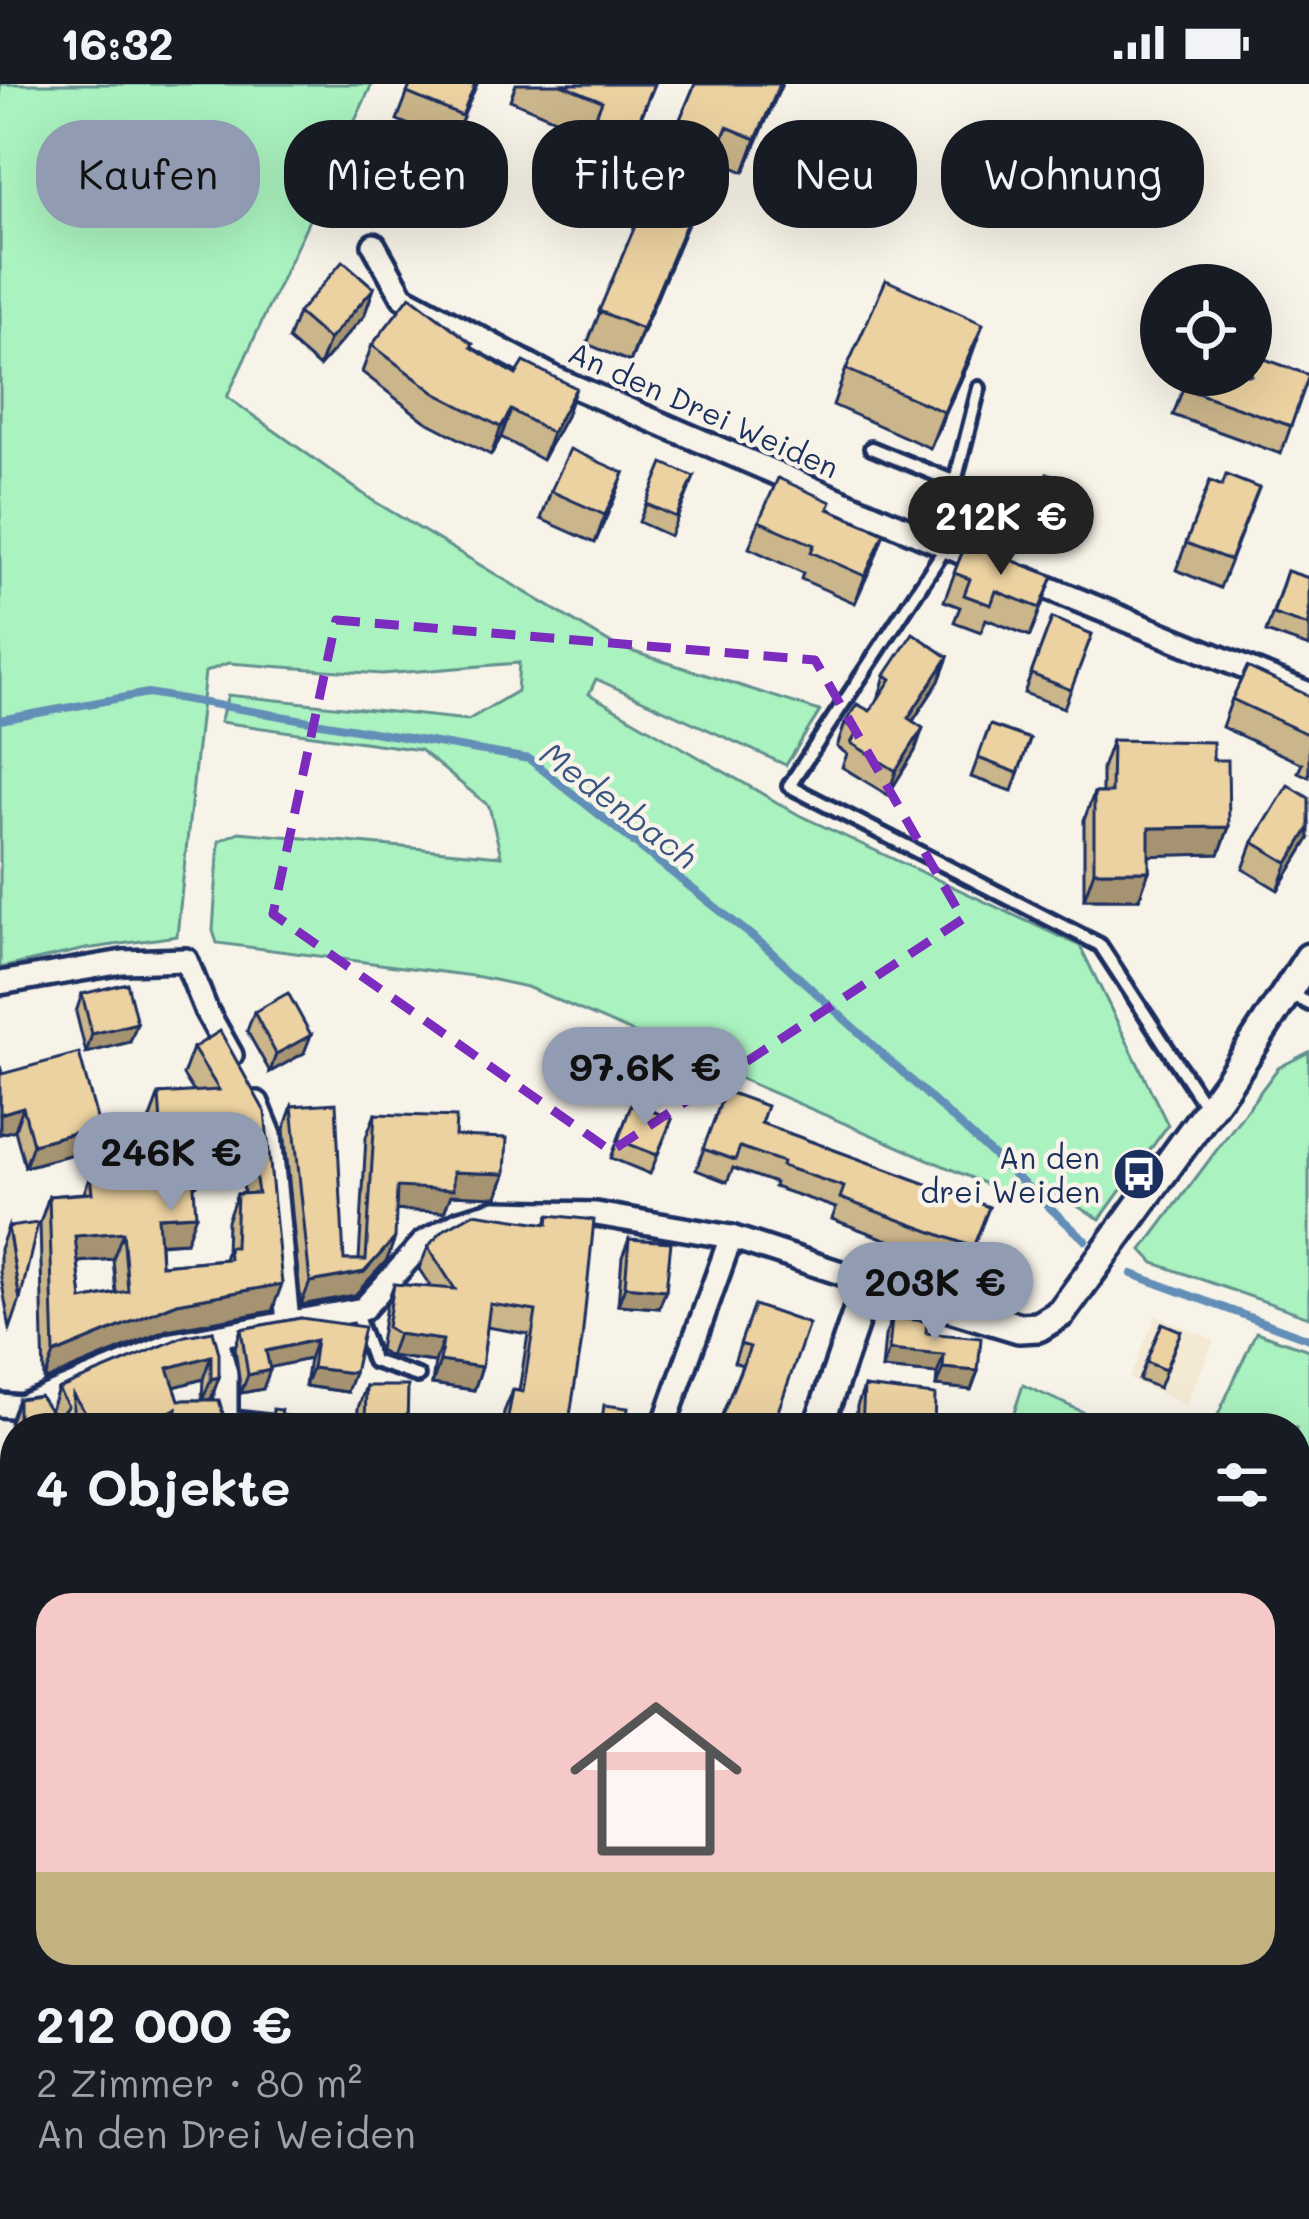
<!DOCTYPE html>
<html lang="de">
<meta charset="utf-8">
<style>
:root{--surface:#171b24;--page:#242831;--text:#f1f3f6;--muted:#9ea1a6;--line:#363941;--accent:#919bb2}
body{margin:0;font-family:Mali,sans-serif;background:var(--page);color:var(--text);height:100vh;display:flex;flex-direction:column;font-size:45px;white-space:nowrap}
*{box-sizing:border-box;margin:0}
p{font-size:39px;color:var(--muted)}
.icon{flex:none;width:66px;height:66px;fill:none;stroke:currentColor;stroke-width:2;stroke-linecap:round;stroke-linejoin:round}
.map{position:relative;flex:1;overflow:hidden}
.panel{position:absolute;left:0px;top:1329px;width:1311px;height:807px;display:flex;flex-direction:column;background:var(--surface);border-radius:48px 48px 0 0;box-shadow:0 12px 48px #0002}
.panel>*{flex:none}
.top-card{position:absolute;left:36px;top:36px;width:1239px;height:108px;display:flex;gap:24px}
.tools{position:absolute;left:1140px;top:180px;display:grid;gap:24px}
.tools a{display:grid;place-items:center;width:132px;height:132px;border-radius:50%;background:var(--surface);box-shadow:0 12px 48px #0002;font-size:60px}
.price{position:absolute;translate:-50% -102px;padding:0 27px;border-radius:42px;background:var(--accent);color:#111;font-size:39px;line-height:78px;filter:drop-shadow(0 3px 6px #0008)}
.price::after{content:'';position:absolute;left:50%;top:72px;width:36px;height:27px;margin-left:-18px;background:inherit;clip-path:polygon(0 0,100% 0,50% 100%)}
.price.selected{background:#222;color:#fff}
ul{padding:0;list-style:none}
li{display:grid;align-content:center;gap:24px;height:636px;padding:0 36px}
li+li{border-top:3px solid var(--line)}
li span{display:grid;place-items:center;height:372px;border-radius:36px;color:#555}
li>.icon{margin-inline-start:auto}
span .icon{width:216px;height:216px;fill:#fffc;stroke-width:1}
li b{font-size:51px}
h2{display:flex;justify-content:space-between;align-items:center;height:144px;padding:0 36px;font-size:51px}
.pill{padding:0 42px;border-radius:48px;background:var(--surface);box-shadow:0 12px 48px #0002;font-size:42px;line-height:108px}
.pill.selected{background:var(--accent);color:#111}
.status{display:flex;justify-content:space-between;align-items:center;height:84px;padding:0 60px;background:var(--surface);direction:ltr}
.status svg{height:33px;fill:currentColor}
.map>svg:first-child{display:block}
</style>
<div class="status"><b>16:32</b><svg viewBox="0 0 49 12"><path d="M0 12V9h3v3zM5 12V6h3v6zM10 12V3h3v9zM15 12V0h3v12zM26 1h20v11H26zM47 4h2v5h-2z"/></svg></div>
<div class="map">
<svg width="1309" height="2135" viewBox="0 0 1309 2135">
<rect width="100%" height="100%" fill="#f7f3e8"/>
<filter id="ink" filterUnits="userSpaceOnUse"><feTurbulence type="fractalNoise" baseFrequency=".00833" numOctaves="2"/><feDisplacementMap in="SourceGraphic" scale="24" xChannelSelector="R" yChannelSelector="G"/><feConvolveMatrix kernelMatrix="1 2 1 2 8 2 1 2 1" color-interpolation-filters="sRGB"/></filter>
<g filter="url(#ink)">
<!-- built -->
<polygon fill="#f4e9d3" points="1156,1231 1214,1256 1186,1321 1129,1295"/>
<!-- green -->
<g fill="#aaf2bf" stroke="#62908e" stroke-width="3">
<polygon points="0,0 372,0 227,313 372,416 615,562 820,627 786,681 596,595 589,610 799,731 1080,862 1168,1041 1100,1135 1052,1108 1018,1114 527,903 480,893 217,859 213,847 219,757 239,748 501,772 489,722 420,666 220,638 228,611 468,636 517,607 519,579 382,590 228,579 205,588 177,852 86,865 0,884"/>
<polygon points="1309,968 1309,1233 1154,1179 1142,1166 1278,984"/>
<polygon points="1256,1248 1309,1266 1309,1371 1296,1365 1296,1344 1248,1344 1218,1331"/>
<polygon points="1023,1301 1110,1340 1108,1344 1009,1344"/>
<polygon points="0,1727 15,1732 15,1864 0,1859"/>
<polygon points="0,1882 15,1887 15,2047 0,2040"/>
</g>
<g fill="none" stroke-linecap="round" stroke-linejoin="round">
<!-- stream -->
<g stroke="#628eb7" stroke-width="8">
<polyline points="0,636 148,609 529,675 767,864 1085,1156"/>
<polyline points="1132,1190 1309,1255"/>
</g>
<!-- service casing -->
<g stroke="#1b2f5e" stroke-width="20">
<g id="service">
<polyline points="871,364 955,398"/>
<polyline points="939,460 979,304"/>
<polyline points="946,463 789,702 1100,861 1207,1025"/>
<polyline points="1289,909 1309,920"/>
<polyline points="355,1227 373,1277 418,1292"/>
<polyline points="226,1333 307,1343"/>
</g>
</g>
<!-- minor casing -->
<g stroke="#1b2f5e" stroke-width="30">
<g id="minor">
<polyline points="374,161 403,213 554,294 986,479"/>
<polyline points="1026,495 1309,610"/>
<polyline points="0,899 123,878 186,876 206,926 231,971"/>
<polyline points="257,1019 270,1051 288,1238"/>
<polyline points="216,1253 226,1289 226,1344"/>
<polyline points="0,1321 21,1323 173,1260 363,1225 424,1158 460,1138 495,1128 596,1130 731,1153 868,1198"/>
<polyline points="663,1344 731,1153"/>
</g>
</g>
<!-- secondary casing -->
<g stroke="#1b2f5e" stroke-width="36">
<g id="secondary">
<polyline points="818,1344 868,1198 1019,1244 1038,1243 1061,1229 1227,1000 1309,874"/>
<polyline points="0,2106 15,2112"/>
<polyline points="36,2121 69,2135"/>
<polyline points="614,2121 629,2135"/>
</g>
</g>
<!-- service -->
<use href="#service" stroke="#f7f3e8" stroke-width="10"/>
<!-- minor -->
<use href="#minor" stroke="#f7f3e8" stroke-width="21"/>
<!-- secondary -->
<use href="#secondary" stroke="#f7f3e8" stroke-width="27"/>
</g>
<!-- wall -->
<g fill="#cbb58a" stroke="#1b2f5e" stroke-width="3" fill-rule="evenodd">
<polygon points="411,0 477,0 452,59 397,36"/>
<polygon points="516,0 655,0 636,46 670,59 695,0 782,0 744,88 715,75 630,278 587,260 638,134 567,105 588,49 510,16"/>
<polygon points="374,204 364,232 319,283 288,256 298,229"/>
<polygon points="372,261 472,264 566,332 542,376 501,353 491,371 425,337 362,288"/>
<polygon points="970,276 930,364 833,321 846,285"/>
<polygon points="1188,291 1309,291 1281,370 1173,331"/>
<polygon points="624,389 595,459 541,435 551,407"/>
<polygon points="694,393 670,452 639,438 646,420"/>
<polygon points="1210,397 1222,402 1259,404 1220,504 1176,486"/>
<polygon points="1035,416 1071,421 1059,448 1028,435"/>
<polygon points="829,425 884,449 855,519 801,495 803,489 749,464 759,437"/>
<polygon points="966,459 1053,492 1030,552 986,535 981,548 954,538 960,523 944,517"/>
<polygon points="1287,487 1309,494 1309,563 1266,548"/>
<polygon points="1052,534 1092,550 1064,624 1024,609"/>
<polygon points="948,573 939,597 913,637 915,667 888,711 842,683 847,670 837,663 845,639 870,627 878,616 885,591"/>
<polygon points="1309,612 1309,693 1298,688 1302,680 1222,643 1232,615"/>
<polygon points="990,641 1030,655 1012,707 971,693"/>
<polygon points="1112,656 1229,743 1219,770 1149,771 1149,787 1139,815 1084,815 1084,736 1094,709 1102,709 1102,684"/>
<polygon points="1309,755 1278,806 1243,785 1253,758"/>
<polygon points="82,910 137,939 130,958 86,969 76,928"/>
<polygon points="254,928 304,969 270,988 247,947"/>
<path d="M193 964 265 1028 272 1227 167 1246 44 1297 40 1139 49 1112 84 1109 90 1091 127 1088 132 1074 152 1073 149 1037 159 1010 194 1008 183 991ZM203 1085 234 1089 236 1099 243 1101 244 1110H237L227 1137 226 1169 224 1175 161 1181 160 1160 186 1158 194 1102 197 1101ZM113 1175 116 1209 82 1216 78 1178Z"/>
<polygon points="0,982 2,990 99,1042 91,1065 25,1083 15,1046 0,1050"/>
<polygon points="725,1007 761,1039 989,1123 965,1185 832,1135 836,1124 774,1103 775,1099 733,1084 727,1098 696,1086"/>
<polygon points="632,1019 672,1035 650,1090 611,1074"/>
<polygon points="292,1022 344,1176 359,1176 366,1053 375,1030 455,1052 505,1090 497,1113 451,1111 444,1128 396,1126 387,1176 355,1211 301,1221 284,1045"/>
<polygon points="549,1131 568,1344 502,1344 504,1328 513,1306 519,1307 528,1250 487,1243 482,1283 474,1306 432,1300 435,1278 390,1272 379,1266 386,1222 394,1200 431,1203 419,1185 428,1163 546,1140"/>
<polygon points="8,1143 20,1216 10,1245 0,1188 0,1165"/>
<polygon points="629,1155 659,1224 618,1221 622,1173"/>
<polygon points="754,1221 772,1344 717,1344 742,1281 734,1278"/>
<polygon points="301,1234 347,1308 305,1302 309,1275 270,1283 263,1305 241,1309 235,1264 241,1245"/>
<polygon points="892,1234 926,1249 978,1287 971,1306 936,1302 937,1290 882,1285 885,1252"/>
<path d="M213 1247 219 1293 211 1315 224 1344H15V1516H0L13 1361 10 1360V1337L18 1315 50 1327 58 1305ZM203 1295 202 1316H179L174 1303Z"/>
<polygon points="1181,1247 1159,1304 1139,1296 1146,1278"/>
<polygon points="366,1302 407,1344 357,1344 358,1324"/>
<polygon points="864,1303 934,1344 856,1344 857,1322"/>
</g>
<!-- shaded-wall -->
<g fill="#a59371" stroke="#1b2f5e" stroke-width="3">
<polygon points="780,0 781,0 744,88 756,55"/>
<polygon points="727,43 715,75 630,278 642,245"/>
<polygon points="374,204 364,232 319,283 329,256"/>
<polygon points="983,240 970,276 930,364 944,328"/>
<polygon points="576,304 566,332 542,376 552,349"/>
<polygon points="511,326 501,353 491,371 501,343"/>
<polygon points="624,389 614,416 595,459 605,431"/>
<polygon points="884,449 874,477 855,519 865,492"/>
<polygon points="948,573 939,597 899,658 908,634"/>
<polygon points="923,644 915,667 888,711 896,687"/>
<polygon points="1229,743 1219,770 1139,772 1149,744"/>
<polygon points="1309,744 1309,755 1278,806 1288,779"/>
<polygon points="1094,787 1149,787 1139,815 1084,815"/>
<polygon points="137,939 130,958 86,969 92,950"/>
<polygon points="311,951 304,969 270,988 276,970"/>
<polygon points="23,1023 15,1046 0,1050 0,1030"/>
<polygon points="99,1042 91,1065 25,1083 33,1060"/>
<polygon points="206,1057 244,1062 234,1089 203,1085 197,1101 182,1102 192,1075"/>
<polygon points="453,1088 505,1090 497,1113 451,1111 444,1128 388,1126 397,1103"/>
<polygon points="196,1131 186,1158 148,1160 158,1133"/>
<polygon points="123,1148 113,1175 65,1179 75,1152"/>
<polygon points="395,1154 387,1176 355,1211 301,1221 310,1198 364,1188"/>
<polygon points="282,1200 272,1227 167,1246 44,1297 54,1270 177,1219"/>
<polygon points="625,1202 666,1206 659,1224 618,1221"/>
<polygon points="398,1250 443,1256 435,1278 390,1272"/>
<polygon points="316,1256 309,1275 259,1286 266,1267"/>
<polygon points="889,1266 944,1271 937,1290 882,1285"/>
<polygon points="211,1272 203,1295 160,1307 168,1284"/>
<polygon points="440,1277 482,1283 474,1306 432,1300"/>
<polygon points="312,1284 354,1289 347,1308 305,1302"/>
<polygon points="943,1284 978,1287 971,1306 936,1302"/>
<polygon points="270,1286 263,1305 241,1309 248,1291"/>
<polygon points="219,1293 211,1315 202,1317 211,1295"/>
<polygon points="177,1324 170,1344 139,1344"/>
<rect x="0" y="1493" width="15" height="23"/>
<polygon points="0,1596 15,1597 15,1620 0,1619"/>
</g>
<!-- building -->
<g fill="#ecd2a1" stroke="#1b2f5e" stroke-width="3" fill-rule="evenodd">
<polygon points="411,0 475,0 462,32 407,9"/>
<polygon points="561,0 654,0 635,46 670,59 695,0 780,0 756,55 727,43 642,245 599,227 652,102 579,72 602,17"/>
<polygon points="343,177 374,204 329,256 298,229"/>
<polygon points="886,196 983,240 944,328 846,285"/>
<polygon points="410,212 473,260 471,263 516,291 524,278 576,304 552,349 511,326 501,343 435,309 372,261"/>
<polygon points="1251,270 1309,291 1291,342 1183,304 1188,291 1251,291"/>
<polygon points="570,365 624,389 605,431 551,407"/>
<polygon points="663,379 694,393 676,433 646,420"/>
<polygon points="1047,389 1077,402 1065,430 1035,416"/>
<polygon points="1226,391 1259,404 1230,476 1186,459 1210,397 1222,402"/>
<polygon points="778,394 831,418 828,425 884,449 865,492 811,468 814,461 759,437"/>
<polygon points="966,459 1053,492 1040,524 996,507 991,521 964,511 970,495 954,489"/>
<polygon points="1287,487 1309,494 1309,542 1273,530"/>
<polygon points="1052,534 1092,550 1071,606 1031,590"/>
<polygon points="913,549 948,573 908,634 923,644 896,687 851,659 858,647 845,639 857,620 870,627 891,595 885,591"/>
<polygon points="1247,583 1309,612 1309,651 1232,615"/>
<polygon points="990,641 1030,655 1018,689 978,674"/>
<polygon points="1112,656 1213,658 1213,676 1228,676 1229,743 1149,744 1149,787 1094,787 1094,709 1111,709"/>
<polygon points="1288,701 1309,714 1309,744 1288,779 1253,758"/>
<polygon points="127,899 137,939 92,950 82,910"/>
<polygon points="288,909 311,951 276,970 254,928"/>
<path d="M220 947 265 1028 282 1200 177 1219 54 1270 49 1112 92 1109 90 1091 133 1087 132 1074 163 1072 159 1010 219 1006 193 964ZM206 1057 244 1062 246 1072 253 1074 258 1109 237 1110 235 1163H228L229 1175 161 1181 158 1133 196 1131 192 1075 207 1074ZM123 1148 128 1207 82 1216 75 1152Z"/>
<polygon points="79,969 99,1042 33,1060 23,1023 0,1030 0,982 2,990"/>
<polygon points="725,1007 767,1022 761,1039 989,1123 973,1163 840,1114 844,1103 782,1082 783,1078 740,1063 735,1076 703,1065"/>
<polygon points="336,1019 344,1176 366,1176 375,1030 456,1033 455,1052 507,1054 505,1090 453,1088 453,1106 397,1103 395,1154 364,1188 310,1198 292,1022"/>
<polygon points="632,1019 672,1035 657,1071 618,1056"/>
<polygon points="474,1129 548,1140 549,1131 594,1136 582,1256 568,1344 506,1344 513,1306 523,1308 536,1227 490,1220 482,1283 440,1277 443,1256 398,1250 387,1243 394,1200 455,1205 428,1163 442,1147"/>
<polygon points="38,1139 20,1216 8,1143"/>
<polygon points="629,1155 671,1158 666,1206 625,1202"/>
<polygon points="754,1221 809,1240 772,1344 724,1344 718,1341 750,1263 740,1260"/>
<polygon points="301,1234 364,1243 354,1289 312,1284 316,1256 266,1267 270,1286 248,1291 241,1245"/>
<polygon points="892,1234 927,1237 926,1249 981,1254 978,1287 943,1284 944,1271 889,1266"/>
<polygon points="1162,1239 1181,1247 1165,1286 1146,1278"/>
<polygon points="213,1247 219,1269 219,1293 211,1295 211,1272 168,1284 179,1316 219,1316 224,1333 224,1344 177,1344 177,1324 139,1344 96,1344 73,1311 73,1344 22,1344 25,1339 18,1338 18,1315 40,1312 51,1328 60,1331 68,1322 58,1305 185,1252"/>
<polygon points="366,1302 408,1302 407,1344 365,1344"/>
<polygon points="864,1303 935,1311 934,1344 862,1344"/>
<polygon points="604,1321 628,1324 625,1344 601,1344"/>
<polygon points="273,1325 281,1326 285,1344 272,1344"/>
<polygon points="15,1356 15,1493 0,1493 0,1383"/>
<polygon points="0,1554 15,1555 15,1597 0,1596"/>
</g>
</g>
<!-- marked area -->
<path fill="none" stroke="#7b2cbf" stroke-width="9" stroke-dasharray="24 15" stroke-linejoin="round" d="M336 536 815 576 963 835 611 1067 273 830Z"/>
<!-- icons -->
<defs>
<g id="bus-disc" transform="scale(2.7)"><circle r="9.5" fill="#1b2f5e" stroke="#f7f3e8"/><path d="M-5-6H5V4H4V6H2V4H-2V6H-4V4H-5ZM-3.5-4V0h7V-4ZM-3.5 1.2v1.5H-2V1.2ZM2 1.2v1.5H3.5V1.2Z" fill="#fff"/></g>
</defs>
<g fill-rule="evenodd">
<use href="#bus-disc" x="1139" y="1090"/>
</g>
<g text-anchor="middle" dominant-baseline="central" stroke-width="9" stroke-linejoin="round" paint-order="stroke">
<!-- street labels -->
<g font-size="30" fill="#1b2f5e" stroke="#f7f3e8">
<text transform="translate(704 325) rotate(24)">An den Drei Weiden</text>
</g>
<!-- poi labels -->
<g font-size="30" fill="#1b2f5e" stroke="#f7f3e8" text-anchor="end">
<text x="1100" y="1073">An den<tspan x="1100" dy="34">drei Weiden</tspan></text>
</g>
<!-- water labels -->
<g font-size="33" font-style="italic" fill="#395683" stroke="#f7f3e8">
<text transform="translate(620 720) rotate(37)">Medenbach</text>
</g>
</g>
</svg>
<div class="tools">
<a><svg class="icon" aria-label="locate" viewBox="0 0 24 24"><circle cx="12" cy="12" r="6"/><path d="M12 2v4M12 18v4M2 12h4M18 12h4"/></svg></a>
</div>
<b class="price selected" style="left:1001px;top:494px">212K €</b>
<b class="price" style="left:645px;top:1045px">97.6K €</b>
<b class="price" style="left:171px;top:1130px">246K €</b>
<b class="price" style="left:935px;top:1260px">203K €</b>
<div class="top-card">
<a class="pill selected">Kaufen</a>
<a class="pill">Mieten</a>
<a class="pill">Filter</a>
<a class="pill">Neu</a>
<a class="pill">Wohnung</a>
</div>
<section class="panel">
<h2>4 Objekte<svg class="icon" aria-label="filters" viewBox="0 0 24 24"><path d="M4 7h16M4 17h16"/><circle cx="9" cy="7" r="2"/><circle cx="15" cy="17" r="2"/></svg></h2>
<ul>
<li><span style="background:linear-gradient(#f6c9c9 75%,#c2b280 0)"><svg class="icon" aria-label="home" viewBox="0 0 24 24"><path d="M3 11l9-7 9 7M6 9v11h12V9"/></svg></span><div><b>212 000 €</b><p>2 Zimmer · 80 m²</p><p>An den Drei Weiden</p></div></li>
</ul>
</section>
</div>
